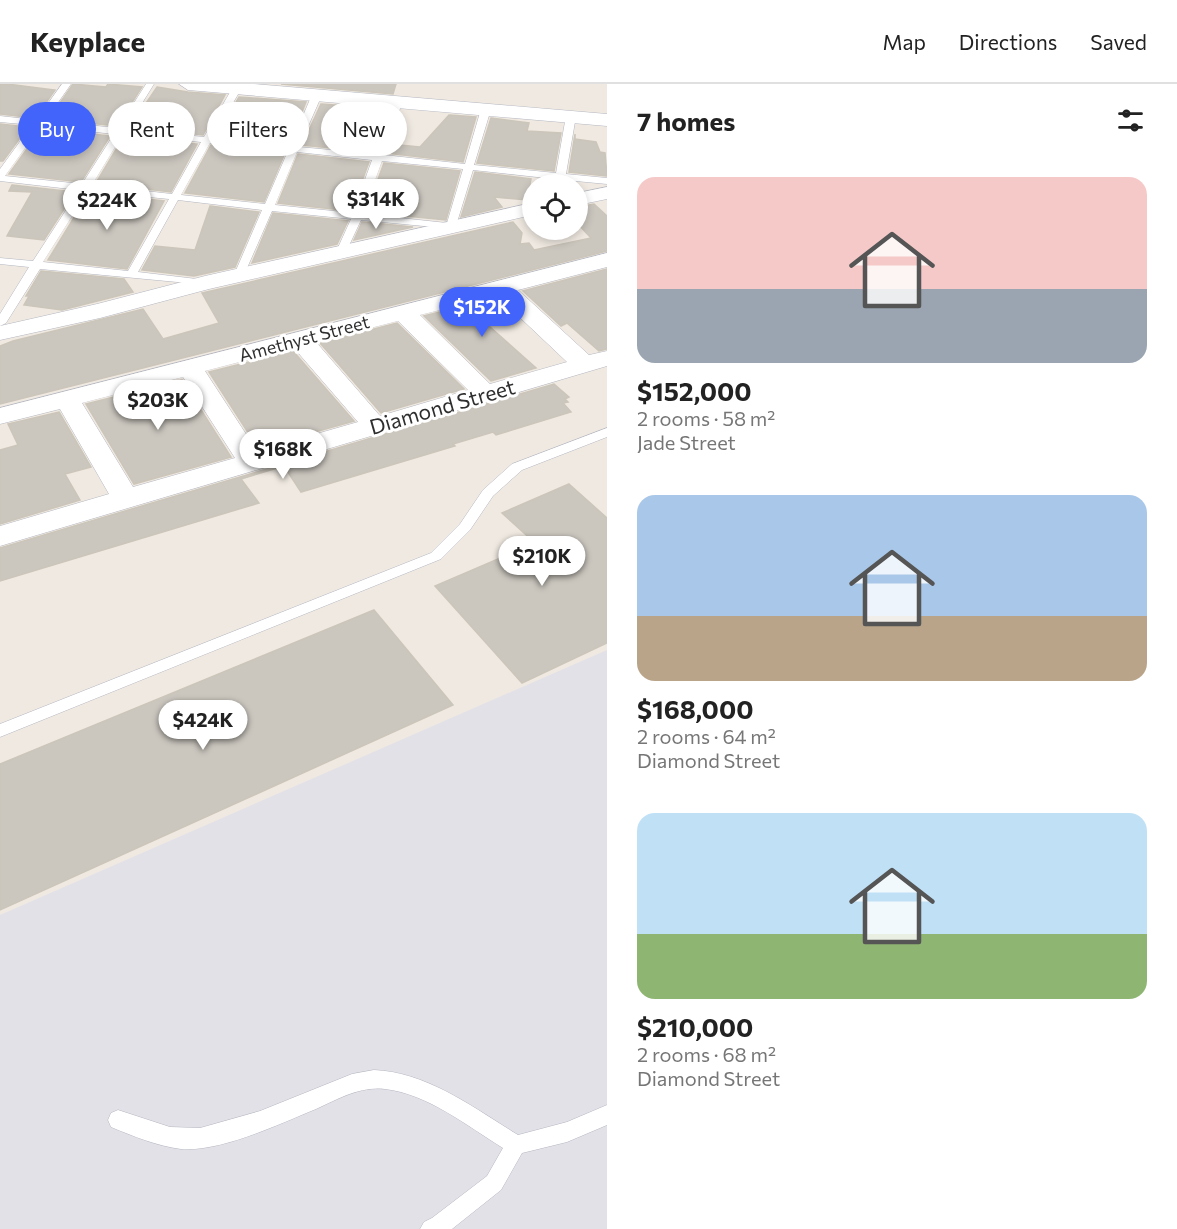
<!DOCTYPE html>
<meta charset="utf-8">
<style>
:root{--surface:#fff;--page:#f2f2f2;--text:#222;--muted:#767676;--line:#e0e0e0;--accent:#4264fb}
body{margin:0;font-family:Commissioner,sans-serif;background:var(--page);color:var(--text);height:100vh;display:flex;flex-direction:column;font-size:22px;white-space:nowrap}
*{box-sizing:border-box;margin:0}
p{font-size:20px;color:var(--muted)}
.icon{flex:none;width:33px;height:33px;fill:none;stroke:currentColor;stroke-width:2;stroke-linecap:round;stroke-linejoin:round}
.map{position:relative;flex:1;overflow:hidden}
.details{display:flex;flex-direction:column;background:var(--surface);width:570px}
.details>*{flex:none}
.banner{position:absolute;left:18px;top:18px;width:498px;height:54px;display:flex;gap:12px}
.controls{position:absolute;left:522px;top:90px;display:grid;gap:12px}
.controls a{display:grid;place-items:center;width:66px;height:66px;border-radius:50%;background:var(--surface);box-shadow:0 3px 9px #0003;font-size:30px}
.price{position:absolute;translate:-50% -51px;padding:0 14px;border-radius:21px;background:#fff;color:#222;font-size:20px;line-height:39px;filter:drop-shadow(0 2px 3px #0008)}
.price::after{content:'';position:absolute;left:50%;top:36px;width:18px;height:14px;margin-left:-9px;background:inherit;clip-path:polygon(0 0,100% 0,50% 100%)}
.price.current{background:var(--accent);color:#fff}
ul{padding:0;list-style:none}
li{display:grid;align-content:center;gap:12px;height:318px;padding:0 30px}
li span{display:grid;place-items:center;height:186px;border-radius:18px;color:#555}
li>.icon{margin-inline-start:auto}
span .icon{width:108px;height:108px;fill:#fffc;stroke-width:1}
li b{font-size:26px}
h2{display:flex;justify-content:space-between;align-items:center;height:72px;padding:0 30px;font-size:26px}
.tag{padding:0 21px;border-radius:27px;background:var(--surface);box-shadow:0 3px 9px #0003;font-size:21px;line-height:54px}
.tag.current{background:var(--accent);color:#fff}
header{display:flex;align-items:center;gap:36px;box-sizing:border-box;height:84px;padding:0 30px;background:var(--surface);border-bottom:2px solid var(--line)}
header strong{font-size:28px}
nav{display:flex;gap:33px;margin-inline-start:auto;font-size:21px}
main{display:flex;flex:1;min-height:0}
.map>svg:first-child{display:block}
</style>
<header>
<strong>Keyplace</strong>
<nav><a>Map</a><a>Directions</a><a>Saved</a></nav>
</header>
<main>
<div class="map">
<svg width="607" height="1145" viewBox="0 0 607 1145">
<rect width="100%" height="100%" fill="#efe9e1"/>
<!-- industrial -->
<polygon fill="#e3e1e8" points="607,566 607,1145 0,1145 0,831"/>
<!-- building -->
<g fill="#cbc7bf" stroke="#cbc5ba" stroke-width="1.5">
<polygon points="0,0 7,0 55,6 35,34 0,30"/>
<polygon points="73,0 106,3 108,0 142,3 117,42 49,35"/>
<polygon points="281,0 396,0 393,10"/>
<polygon points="157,3 188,8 225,11 203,51 130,43"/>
<polygon points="239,13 306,18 289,60 217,52"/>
<polygon points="321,20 387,25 372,68 302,61"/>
<polygon points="449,31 476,33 463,78 387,69 390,60 420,63"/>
<polygon points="491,34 529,39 527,47 561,49 554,87 477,79"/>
<polygon points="0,40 28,43 3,77 0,77"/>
<polygon points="42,44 110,52 81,98 9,90"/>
<polygon points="575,50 575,55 596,58 600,68 605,69 607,92 569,88"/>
<polygon points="124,52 197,60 171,108 96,99"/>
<polygon points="211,61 285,69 264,118 185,109"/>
<polygon points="298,70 369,78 351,127 278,119"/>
<polygon points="384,79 460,87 446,136 366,128"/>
<polygon points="475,88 531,95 527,116 494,113 502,123 461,133"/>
<polygon points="12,101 75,108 44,156 7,152 32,108 9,107"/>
<polygon points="89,109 164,117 127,185 48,176"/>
<polygon points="594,120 607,132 607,167 0,320 0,262 13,257 143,225 163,255 219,239 202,209 513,138 522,149 520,160 529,159 534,166 591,154 578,140 578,123"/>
<polygon points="210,122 259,128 235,183 194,192 142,186 155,162 195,166"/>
<polygon points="273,129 348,137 337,160 252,179"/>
<polygon points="362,138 413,143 354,156"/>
<polygon points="607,185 607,265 599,267 567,239 561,242 523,207"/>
<polygon points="41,187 124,195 133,208 62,226 24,221 29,212 26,212"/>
<polygon points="496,214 514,231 489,242 536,284 491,297 424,232"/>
<polygon points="397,239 464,305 381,329 320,259"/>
<polygon points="293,267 354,337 258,364 209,288"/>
<polygon points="182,296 231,373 134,400 86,320"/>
<polygon points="554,300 569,313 565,315 568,318 563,319 571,328 496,351 493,348 453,360 455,362 301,408 284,382 241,395 259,419 0,497 0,464"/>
<polygon points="59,328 91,383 65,390 80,416 0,440 0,366 18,361 8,340"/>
<polygon points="569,400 607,434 607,559 522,599 435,502 535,459 502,429"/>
<polygon points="374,526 453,621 0,826 0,680"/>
</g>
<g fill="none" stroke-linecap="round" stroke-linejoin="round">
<!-- service casing -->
<g stroke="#b4b7c1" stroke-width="1">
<g id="service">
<path d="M62 0H71L45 37 118 44 146 0H154L126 45 204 53 233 3H239L241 5 213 54 290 62 311 13 316 10 321 13 299 63 374 70 392 19 397 16 402 19 384 71 465 80 481 25 486 22 491 25 474 81 556 89 566 32 571 29 576 32 566 90 607 94V100L565 96 564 100H554L555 95 473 86 455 145 361 136 346 168 341 171 336 168 351 135 272 127 244 191 239 194 234 191 262 126 178 116 138 188 205 196 209 197V201L40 185 6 239 0 242V230L29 183 0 180V174L33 177 79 106 0 97V85L32 41 0 38V32L36 36ZM41 42 114 50 82 100 5 92ZM123 50 201 58 172 110 92 101ZM210 59 288 67 265 120 181 111ZM297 68 372 76 353 129 275 121ZM382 77 463 85 447 139 363 130ZM88 107 169 115 128 187 43 178Z"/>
<polygon points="607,344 607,353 522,386 493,412 470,446 441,475 0,653 0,640 431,469 460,440 483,406 512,380"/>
<path d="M374 986C427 988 474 1024 518 1051L567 1038 607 1021V1041L567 1058 522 1069 501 1106 452 1145H420L424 1138 432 1134 487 1092 503 1064C467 1042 428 1010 385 1005 360 1002 338 1015 316 1025 279 1040 221 1068 181 1065 157 1062 133 1052 111 1043L108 1036 111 1029 118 1026 170 1043 200 1044 260 1027 352 990Z"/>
</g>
</g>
<!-- minor casing -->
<g stroke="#b4b7c1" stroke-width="1">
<g id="minor">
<polygon points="179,0 254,0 607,30 607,42 188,6"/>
<polygon points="607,103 607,115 578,121 578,109"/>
<polygon points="532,119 532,131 209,205 100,234 0,256 0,242 97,220 205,192"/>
<path d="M607 169V183L518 206 589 271 607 267V282L0 462V442L109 410 60 325 0 340V324ZM497 212 567 278 490 300 420 231ZM398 237 468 306 380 332 316 258ZM294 264 358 338 257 367 205 287ZM183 293 235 374 133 403 82 319Z"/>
</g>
</g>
<!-- service -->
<use href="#service" fill="#fff" fill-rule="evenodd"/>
<!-- minor -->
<use href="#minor" fill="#fff" fill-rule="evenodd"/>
</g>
<g text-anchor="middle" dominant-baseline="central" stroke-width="6" stroke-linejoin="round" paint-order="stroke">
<!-- far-street labels -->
<g font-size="18" fill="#2e2e2e" stroke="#fff">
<text transform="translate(304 254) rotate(-15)">Amethyst Street</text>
</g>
<!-- street labels -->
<g font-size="21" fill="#2e2e2e" stroke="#fff">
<text transform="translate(442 322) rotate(-16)">Diamond Street</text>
</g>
</g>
</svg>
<div class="controls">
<a><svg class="icon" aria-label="locate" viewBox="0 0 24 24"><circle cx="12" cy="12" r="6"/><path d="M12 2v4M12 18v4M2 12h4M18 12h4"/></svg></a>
</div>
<b class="price" style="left:376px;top:146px">$314K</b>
<b class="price" style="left:107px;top:147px">$224K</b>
<b class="price current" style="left:482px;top:254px">$152K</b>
<b class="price" style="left:158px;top:347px">$203K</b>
<b class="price" style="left:283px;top:396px">$168K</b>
<b class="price" style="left:542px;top:503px">$210K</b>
<b class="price" style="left:203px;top:667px">$424K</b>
<div class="banner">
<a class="tag current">Buy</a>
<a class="tag">Rent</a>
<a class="tag">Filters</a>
<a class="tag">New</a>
</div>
</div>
<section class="details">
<h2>7 homes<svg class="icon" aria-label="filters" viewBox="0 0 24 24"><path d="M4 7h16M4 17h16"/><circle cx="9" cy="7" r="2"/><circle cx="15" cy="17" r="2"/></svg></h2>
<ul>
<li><span style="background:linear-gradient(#f6c9c9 60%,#9aa5b1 0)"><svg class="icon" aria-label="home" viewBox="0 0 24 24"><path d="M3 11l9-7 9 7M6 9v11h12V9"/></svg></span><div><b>$152,000</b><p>2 rooms · 58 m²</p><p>Jade Street</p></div></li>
<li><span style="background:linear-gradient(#a9c7e8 65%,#b9a48a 0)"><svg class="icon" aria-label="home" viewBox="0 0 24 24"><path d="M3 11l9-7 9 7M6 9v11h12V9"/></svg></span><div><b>$168,000</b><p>2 rooms · 64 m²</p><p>Diamond Street</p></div></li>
<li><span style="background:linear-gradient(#bfe0f5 65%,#8fb573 0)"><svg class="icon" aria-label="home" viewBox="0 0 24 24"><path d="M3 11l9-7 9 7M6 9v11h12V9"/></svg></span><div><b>$210,000</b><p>2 rooms · 68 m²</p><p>Diamond Street</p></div></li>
</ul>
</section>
</main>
